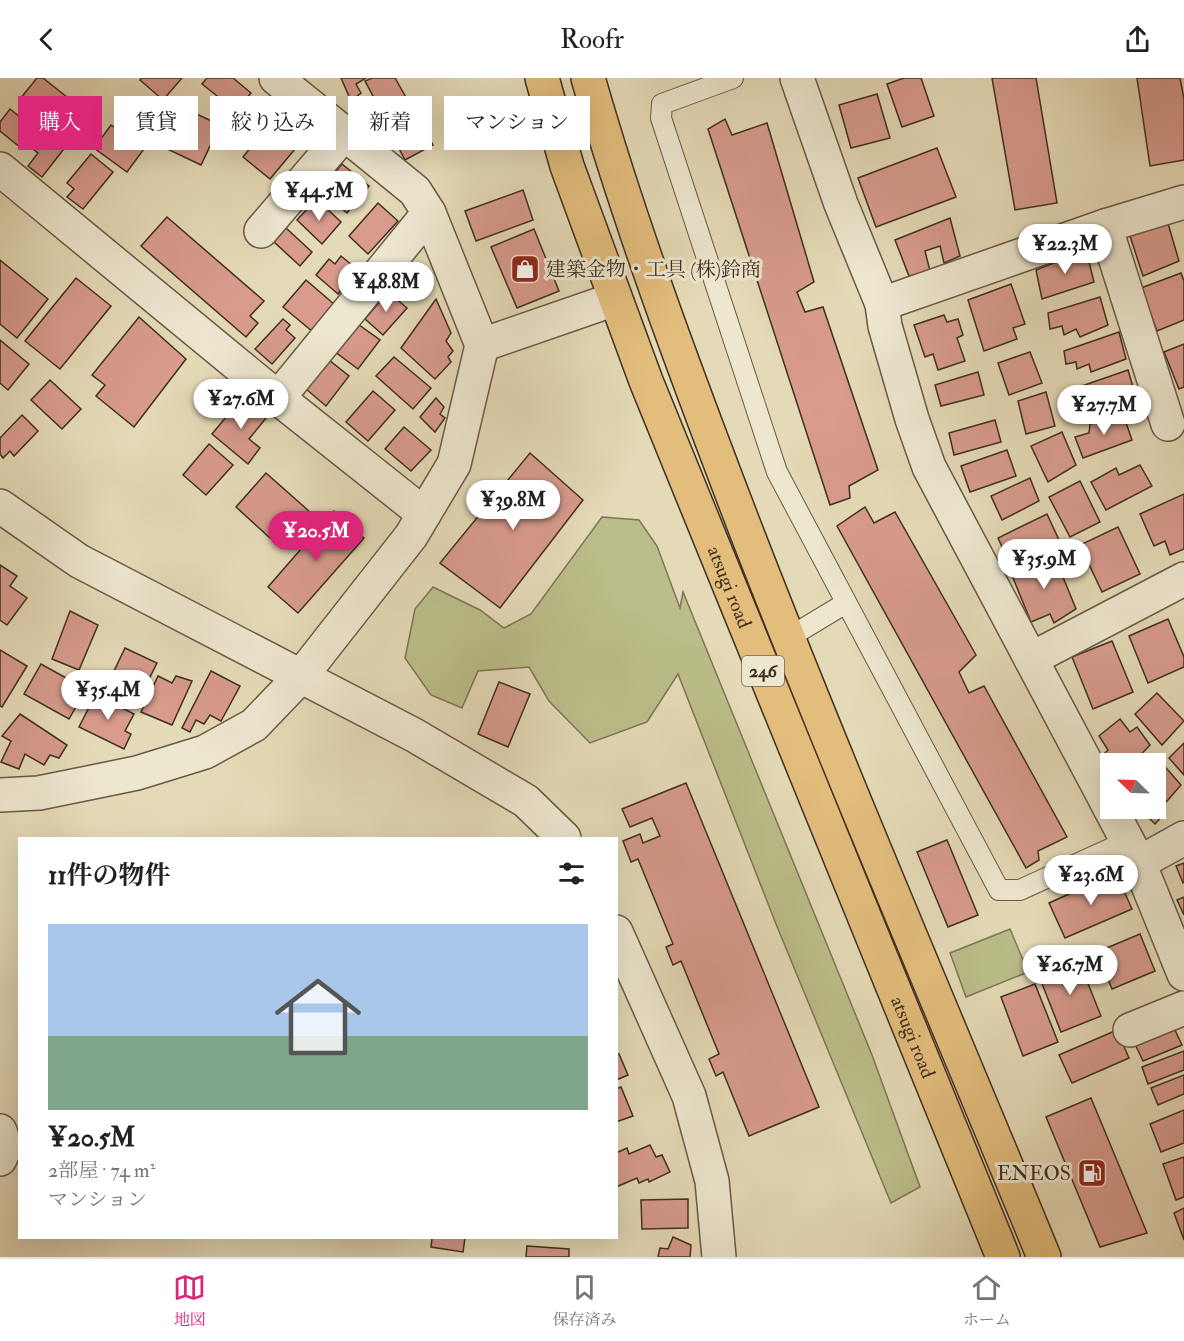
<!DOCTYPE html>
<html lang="ja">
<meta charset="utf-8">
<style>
:root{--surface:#fff;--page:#f6f6f6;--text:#222;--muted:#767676;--line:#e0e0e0;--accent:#db2777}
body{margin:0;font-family:"IM FELL Double Pica","Noto Serif JP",serif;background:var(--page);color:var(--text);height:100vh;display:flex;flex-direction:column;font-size:22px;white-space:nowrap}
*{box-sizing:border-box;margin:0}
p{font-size:20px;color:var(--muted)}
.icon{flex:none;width:33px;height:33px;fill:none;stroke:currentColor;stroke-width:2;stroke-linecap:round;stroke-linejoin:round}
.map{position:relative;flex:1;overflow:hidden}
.panel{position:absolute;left:18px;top:759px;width:600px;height:402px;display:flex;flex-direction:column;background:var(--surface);border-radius:0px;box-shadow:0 6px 24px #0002}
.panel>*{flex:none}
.hud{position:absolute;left:18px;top:18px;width:600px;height:54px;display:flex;gap:12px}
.needle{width:39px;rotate:293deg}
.controls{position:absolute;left:1100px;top:675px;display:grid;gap:12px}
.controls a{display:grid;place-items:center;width:66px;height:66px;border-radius:0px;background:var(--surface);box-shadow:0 6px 24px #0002;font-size:30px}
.price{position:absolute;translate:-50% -51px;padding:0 14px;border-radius:21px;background:#fff;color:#222;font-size:20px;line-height:39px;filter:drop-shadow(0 2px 3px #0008)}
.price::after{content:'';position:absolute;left:50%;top:36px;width:18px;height:14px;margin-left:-9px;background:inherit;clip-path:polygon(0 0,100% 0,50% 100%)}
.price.active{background:var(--accent);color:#fff}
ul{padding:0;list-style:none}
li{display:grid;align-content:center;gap:12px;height:318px;padding:0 30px}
li span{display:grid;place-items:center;height:186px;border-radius:0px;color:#555}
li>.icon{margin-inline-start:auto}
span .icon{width:108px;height:108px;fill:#fffc;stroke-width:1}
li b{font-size:26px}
h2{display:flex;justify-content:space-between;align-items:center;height:72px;padding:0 30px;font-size:26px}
.chip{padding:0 21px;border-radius:0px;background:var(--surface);box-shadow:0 6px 24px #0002;font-size:21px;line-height:54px}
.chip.active{background:var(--accent);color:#fff}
header{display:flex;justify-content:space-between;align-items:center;height:78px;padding:0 30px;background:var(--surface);font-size:27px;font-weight:600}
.dock{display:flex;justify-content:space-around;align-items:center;height:84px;border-top:2px solid var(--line);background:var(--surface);font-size:16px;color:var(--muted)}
.dock a{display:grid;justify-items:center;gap:3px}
.dock .active{color:var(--accent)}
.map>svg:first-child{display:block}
</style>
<header><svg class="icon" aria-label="back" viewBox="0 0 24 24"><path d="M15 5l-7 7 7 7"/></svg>Roofr<svg class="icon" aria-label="share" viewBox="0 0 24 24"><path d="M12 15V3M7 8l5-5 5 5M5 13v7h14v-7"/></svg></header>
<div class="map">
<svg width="1184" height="1179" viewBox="0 0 1184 1179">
<rect width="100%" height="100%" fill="#e5dab7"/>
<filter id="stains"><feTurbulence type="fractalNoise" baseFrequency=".00333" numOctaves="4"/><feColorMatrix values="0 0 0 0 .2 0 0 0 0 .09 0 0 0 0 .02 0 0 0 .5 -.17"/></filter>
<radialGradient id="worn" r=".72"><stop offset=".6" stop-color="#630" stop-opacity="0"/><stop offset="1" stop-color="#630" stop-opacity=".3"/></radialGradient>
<!-- green -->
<g fill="#bbbe8a" stroke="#7d7655" stroke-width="1.5">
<polygon points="602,439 639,442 657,468 680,530 683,514 872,977 920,1109 891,1125 776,846 678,596 647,644 590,665 549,623 529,589 478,593 462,630 431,617 405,580 415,531 433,509 480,532 504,550 531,536"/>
<polygon points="1010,851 1028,894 966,919 950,875"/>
</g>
<!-- building -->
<g fill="#d89b8d" stroke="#3f2f20" stroke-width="1.5">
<polygon points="37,0 43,0 87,35 68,59 20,21"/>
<polygon points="142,0 182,0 163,22 140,2"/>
<polygon points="207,0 233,0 251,15 236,33 202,6"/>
<polygon points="341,0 366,0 356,6 361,15 351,23"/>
<polygon points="372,0 395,0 433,67 405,82 385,44 374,50 360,25 373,18 365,3"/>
<polygon points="904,0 921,0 934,38 902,49 887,6"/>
<polygon points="992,0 1036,0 1057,125 1015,132"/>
<polygon points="1137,0 1180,0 1184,21 1184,82 1150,88"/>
<polygon points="877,16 890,60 851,70 839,27"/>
<polygon points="184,30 220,47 201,87 165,70"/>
<polygon points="10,31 35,51 21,70 0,53 0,44"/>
<polygon points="278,36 305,59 270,101 243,79"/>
<polygon points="725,41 732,57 767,45 814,204 797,214 805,234 823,229 878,392 849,408 850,420 830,427 708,51"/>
<polygon points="111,47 144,71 127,94 94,70"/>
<polygon points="40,53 63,72 42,99 28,88 38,75 29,68"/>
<polygon points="937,70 956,119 876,149 858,100"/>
<polygon points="91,76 113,94 83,131 67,119 74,111 67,105"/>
<polygon points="342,86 369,108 347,135 320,112"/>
<polygon points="523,112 533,142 476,163 465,133"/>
<polygon points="378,125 398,143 368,176 349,158"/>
<polygon points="322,126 341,144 322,166 297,142 311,127 316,133"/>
<polygon points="167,139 264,223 250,238 258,245 246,259 141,168"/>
<polygon points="950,140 960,178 944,185 940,168 925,173 930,193 909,198 895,162"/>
<polygon points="1167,142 1179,183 1143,198 1130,158"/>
<polygon points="286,150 312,174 300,188 274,164"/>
<polygon points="534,151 559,213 517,230 491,169"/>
<polygon points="1086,172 1094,204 1042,221 1036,192"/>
<polygon points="341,178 358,192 338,216 316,197 329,181 335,186"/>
<polygon points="0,182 48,221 17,260 0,246"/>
<polygon points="401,192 419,204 409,220 390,208"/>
<polygon points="1181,195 1184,203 1184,242 1157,253 1141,210"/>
<polygon points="76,200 111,228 60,291 25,263"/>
<polygon points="306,202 335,227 313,254 283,229"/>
<polygon points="1011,206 1025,246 1013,250 1017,261 984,273 968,222"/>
<polygon points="388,214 407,230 383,257 365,241"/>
<polygon points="1100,219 1108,247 1080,259 1076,251 1064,257 1062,248 1050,251 1048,235"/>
<polygon points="436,221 451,255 446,263 453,273 448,279 451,284 435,301 401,270"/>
<polygon points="944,237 947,244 958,241 963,257 957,260 965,283 938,292 933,276 925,279 914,247"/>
<polygon points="139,239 186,281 134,349 96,318 105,307 92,297"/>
<polygon points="283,241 290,247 286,252 295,260 272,286 255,271"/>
<polygon points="355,244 380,262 358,291 334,273"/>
<polygon points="1119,254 1126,281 1091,294 1089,286 1077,291 1076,284 1066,286 1064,273"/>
<polygon points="0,262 29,286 8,312 0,305"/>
<polygon points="1184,266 1184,309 1179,311 1164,274"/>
<polygon points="1030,274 1042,305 1009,317 998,285"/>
<polygon points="394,279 431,310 413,331 376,298"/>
<polygon points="329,282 349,298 326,328 306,311"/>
<polygon points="1128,292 1136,319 1098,335 1096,324 1080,327 1076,310"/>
<polygon points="978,294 984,317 941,328 935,307"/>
<polygon points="50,302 81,331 62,351 31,322"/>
<polygon points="373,313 395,332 368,363 346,344"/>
<polygon points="1046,314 1055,348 1026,356 1018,323"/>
<polygon points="242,320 266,340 249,361 260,370 248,386 212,356"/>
<polygon points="436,320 444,329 440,336 445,340 435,354 420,339"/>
<polygon points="1123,336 1132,362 1083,380 1075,359 1089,355 1090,346"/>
<polygon points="22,337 38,353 14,378 10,373 3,380 0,376 0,360"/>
<polygon points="995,342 1001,364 954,377 949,355"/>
<polygon points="404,349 431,372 411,393 385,371"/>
<polygon points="1062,354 1076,387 1048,404 1031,368"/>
<polygon points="209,366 233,387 206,417 183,397"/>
<polygon points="1007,372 1016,398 970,414 961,388"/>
<polygon points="530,375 583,422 500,530 440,485"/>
<polygon points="1140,387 1152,408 1106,432 1091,404 1116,390 1119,397"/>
<polygon points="266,395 310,434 281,470 236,429"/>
<polygon points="1030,400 1039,423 1002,442 991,418"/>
<polygon points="1080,403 1100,444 1070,459 1049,419"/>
<polygon points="1184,416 1184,471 1170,477 1165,463 1154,468 1140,436"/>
<polygon points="865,429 874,445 895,434 976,577 959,594 969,615 984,608 1067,759 1038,773 1039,782 1026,790 837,448"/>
<polygon points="334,433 364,460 298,535 268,509"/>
<polygon points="1047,436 1059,462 1010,486 998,460"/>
<polygon points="1118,449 1140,496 1102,514 1080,467"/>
<polygon points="1054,477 1076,531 1054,545 1050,536 1031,544 1011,495"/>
<polygon points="0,487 17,498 10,508 27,520 7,547 0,542"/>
<polygon points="70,533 98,547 79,592 52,581"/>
<polygon points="1168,541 1184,579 1184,589 1148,605 1129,558"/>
<polygon points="1112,563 1133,614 1093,631 1072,579"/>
<polygon points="125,570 157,585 136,627 105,612"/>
<polygon points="0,572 27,588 2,629 0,628"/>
<polygon points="41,586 77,606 68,622 77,627 69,641 24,616"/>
<polygon points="211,593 240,608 221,643 210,637 204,646 196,642 190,654 182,650"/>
<polygon points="158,598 172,605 176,598 192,603 172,647 141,634"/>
<polygon points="499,604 530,616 508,669 478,656"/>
<polygon points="1157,615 1184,643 1162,667 1135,636"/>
<polygon points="96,616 134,636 125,653 131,656 124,671 79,649"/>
<polygon points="20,636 67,667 59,680 50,677 44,687 25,676 19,691 1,684 11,663 2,658"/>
<polygon points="1120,641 1130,654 1137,649 1150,667 1132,686 1116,686 1105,675 1108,672 1099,658"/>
<polygon points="1184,665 1184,697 1169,680"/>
<polygon points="1160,683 1181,707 1160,731 1164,736 1155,746 1139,730 1155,730 1155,689"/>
<polygon points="686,705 819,1029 749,1058 723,994 716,998 709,981 719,976 681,883 673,887 666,869 673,866 638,781 631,784 623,763 640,756 643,765 660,758 652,740 630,749 622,731"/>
<polygon points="947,762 978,837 948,849 917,774"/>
<polygon points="1184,785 1184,804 1183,805 1176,788"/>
<polygon points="1116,795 1132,831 1065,860 1049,825"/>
<polygon points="1184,819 1184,837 1177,822"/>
<polygon points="1140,856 1155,893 1112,911 1097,874"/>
<polygon points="1079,883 1101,938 1061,954 1039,898"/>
<polygon points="1035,906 1058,964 1023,978 1001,919"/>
<polygon points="1174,950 1182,967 1143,983 1135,966"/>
<polygon points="1117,952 1129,980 1072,1005 1059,977"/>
<polygon points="1184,973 1184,992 1148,1006 1142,989"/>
<polygon points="619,976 628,997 616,1002 616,977"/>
<polygon points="1184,997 1184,1016 1158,1027 1151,1010"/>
<polygon points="621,1009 633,1038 616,1044 616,1011"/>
<polygon points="1091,1020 1147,1155 1100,1169 1046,1039"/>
<polygon points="1184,1032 1184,1065 1161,1074 1150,1046"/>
<polygon points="650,1067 656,1079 662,1077 670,1094 649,1104 648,1101 639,1105 637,1100 616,1109 616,1075 627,1070 629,1076"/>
<polygon points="1184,1079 1184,1119 1176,1122 1163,1086"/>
<polygon points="688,1121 688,1150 642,1151 641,1122"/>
<polygon points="1184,1130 1184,1162 1174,1135"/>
<polygon points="673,1159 691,1167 690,1179 658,1179 660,1170 668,1171"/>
<polygon points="432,1160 465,1160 463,1174 431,1169"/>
<polygon points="527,1168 569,1171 569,1179 526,1179"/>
</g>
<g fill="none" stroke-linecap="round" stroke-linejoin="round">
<!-- service casing -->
<g stroke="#685a46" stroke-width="22">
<g id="service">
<polyline points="733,0 662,26 661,40 777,394 999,812 1020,812 1127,763"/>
<polyline points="788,560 846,525"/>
</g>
</g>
<!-- minor casing -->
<g stroke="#685a46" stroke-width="36">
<g id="minor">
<polyline points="797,0 841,126 882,226 885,248 912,341 929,389 1110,730"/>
<polyline points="0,91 278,320 424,436"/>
<polyline points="1105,148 1168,346"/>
<polyline points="261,153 344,56"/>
<polyline points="882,226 1105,148 1184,124"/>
<polyline points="482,267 615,221"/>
<polyline points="278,320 429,135"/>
<polyline points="1031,581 1184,501"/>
<polyline points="0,717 39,715 137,695 205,674 254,647 302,597 411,458 454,386 482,267 429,135 415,113 276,0"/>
<polyline points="1110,730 1139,785 1184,896"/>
<polyline points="1139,785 1184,760"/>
<polyline points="1130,952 1184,930"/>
<polyline points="0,1053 5,1069 0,1081"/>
</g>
</g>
<!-- tertiary casing -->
<g stroke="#685a46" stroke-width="36">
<g id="tertiary">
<polyline points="0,428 79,483 414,657 526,723 564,760"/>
<polyline points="616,854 689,1018 712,1103 719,1179"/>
</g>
</g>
<!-- trunk casing -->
<g stroke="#3f2f20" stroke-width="36">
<g id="trunk">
<path id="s1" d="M542 0 567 88 646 303 1003 1179"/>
<path d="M588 0C632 153 688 301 745 450 840 695 944 936 1044 1179"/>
</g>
</g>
<!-- service -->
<use href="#service" stroke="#eee7d0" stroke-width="20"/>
<!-- minor -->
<use href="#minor" stroke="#eee7d0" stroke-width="33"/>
<!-- tertiary -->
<use href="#tertiary" stroke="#eee7d0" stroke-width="33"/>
<!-- trunk -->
<use href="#trunk" stroke="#e2bd7c" stroke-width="33"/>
</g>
<!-- icons -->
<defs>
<g id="shop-square" transform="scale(1.5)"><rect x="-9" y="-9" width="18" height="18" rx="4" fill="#8f2418" stroke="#eee7d0"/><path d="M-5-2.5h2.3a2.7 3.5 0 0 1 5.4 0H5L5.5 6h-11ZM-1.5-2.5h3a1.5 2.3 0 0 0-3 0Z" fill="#fff"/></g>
<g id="fuel-square" transform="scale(1.5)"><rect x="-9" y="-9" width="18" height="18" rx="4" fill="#8f2418" stroke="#eee7d0"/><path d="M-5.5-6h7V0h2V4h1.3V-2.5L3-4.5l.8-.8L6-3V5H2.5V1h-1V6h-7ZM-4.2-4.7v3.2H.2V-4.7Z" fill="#fff"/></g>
</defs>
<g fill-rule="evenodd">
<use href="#shop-square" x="525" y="191"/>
<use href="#fuel-square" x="1092" y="1095"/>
</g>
<g text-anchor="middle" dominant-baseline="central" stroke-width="6" stroke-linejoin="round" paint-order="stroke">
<!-- shield labels -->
<rect fill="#eee7d0" stroke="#746655" stroke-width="1.5" x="742" y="578" width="42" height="30" rx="4.5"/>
<g font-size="18" font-weight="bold" fill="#3f2f20">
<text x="763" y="593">246</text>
</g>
<!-- poi labels -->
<g font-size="20" fill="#3f2f20" stroke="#eee7d0" text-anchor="start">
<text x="546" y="191">建築金物・工具 (株)鈴商</text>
<text x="1071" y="1095" text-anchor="end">ENEOS</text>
</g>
<!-- street labels -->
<g font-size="20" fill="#3f2f20" stroke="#eee7d0">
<text stroke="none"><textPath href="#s1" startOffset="543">atsugi road</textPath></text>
<text stroke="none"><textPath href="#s1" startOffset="1029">atsugi road</textPath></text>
</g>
</g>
<rect width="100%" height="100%" filter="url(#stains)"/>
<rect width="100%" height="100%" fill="url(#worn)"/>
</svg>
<div class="controls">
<a><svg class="needle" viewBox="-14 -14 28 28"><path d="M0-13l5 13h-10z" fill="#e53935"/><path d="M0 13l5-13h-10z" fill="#767676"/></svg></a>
</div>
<b class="price" style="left:319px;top:144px">¥44.5M</b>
<b class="price" style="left:1065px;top:197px">¥22.3M</b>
<b class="price" style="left:386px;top:235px">¥48.8M</b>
<b class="price" style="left:241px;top:352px">¥27.6M</b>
<b class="price" style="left:1104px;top:358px">¥27.7M</b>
<b class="price" style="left:513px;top:453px">¥39.8M</b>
<b class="price active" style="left:316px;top:484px">¥20.5M</b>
<b class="price" style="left:1044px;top:512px">¥35.9M</b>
<b class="price" style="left:108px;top:643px">¥35.4M</b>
<b class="price" style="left:1091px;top:828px">¥23.6M</b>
<b class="price" style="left:1070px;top:918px">¥26.7M</b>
<div class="hud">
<a class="chip active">購入</a>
<a class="chip">賃貸</a>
<a class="chip">絞り込み</a>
<a class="chip">新着</a>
<a class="chip">マンション</a>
</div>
<section class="panel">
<h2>11件の物件<svg class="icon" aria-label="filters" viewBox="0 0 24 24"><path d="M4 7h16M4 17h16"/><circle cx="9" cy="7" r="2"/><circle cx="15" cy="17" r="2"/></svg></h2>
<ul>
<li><span style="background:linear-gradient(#a9c7e8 60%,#7fa58c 0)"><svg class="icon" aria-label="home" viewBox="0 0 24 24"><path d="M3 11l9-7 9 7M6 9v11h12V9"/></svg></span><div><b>¥20.5M</b><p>2部屋 · 74 m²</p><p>マンション</p></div></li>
</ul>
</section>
</div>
<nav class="dock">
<a class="active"><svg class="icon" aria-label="map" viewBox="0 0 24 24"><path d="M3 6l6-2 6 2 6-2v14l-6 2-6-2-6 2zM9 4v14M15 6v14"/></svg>地図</a>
<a><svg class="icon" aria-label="saved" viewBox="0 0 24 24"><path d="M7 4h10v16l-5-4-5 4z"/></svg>保存済み</a>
<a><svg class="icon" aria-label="home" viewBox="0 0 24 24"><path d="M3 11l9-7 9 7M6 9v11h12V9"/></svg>ホーム</a>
</nav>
